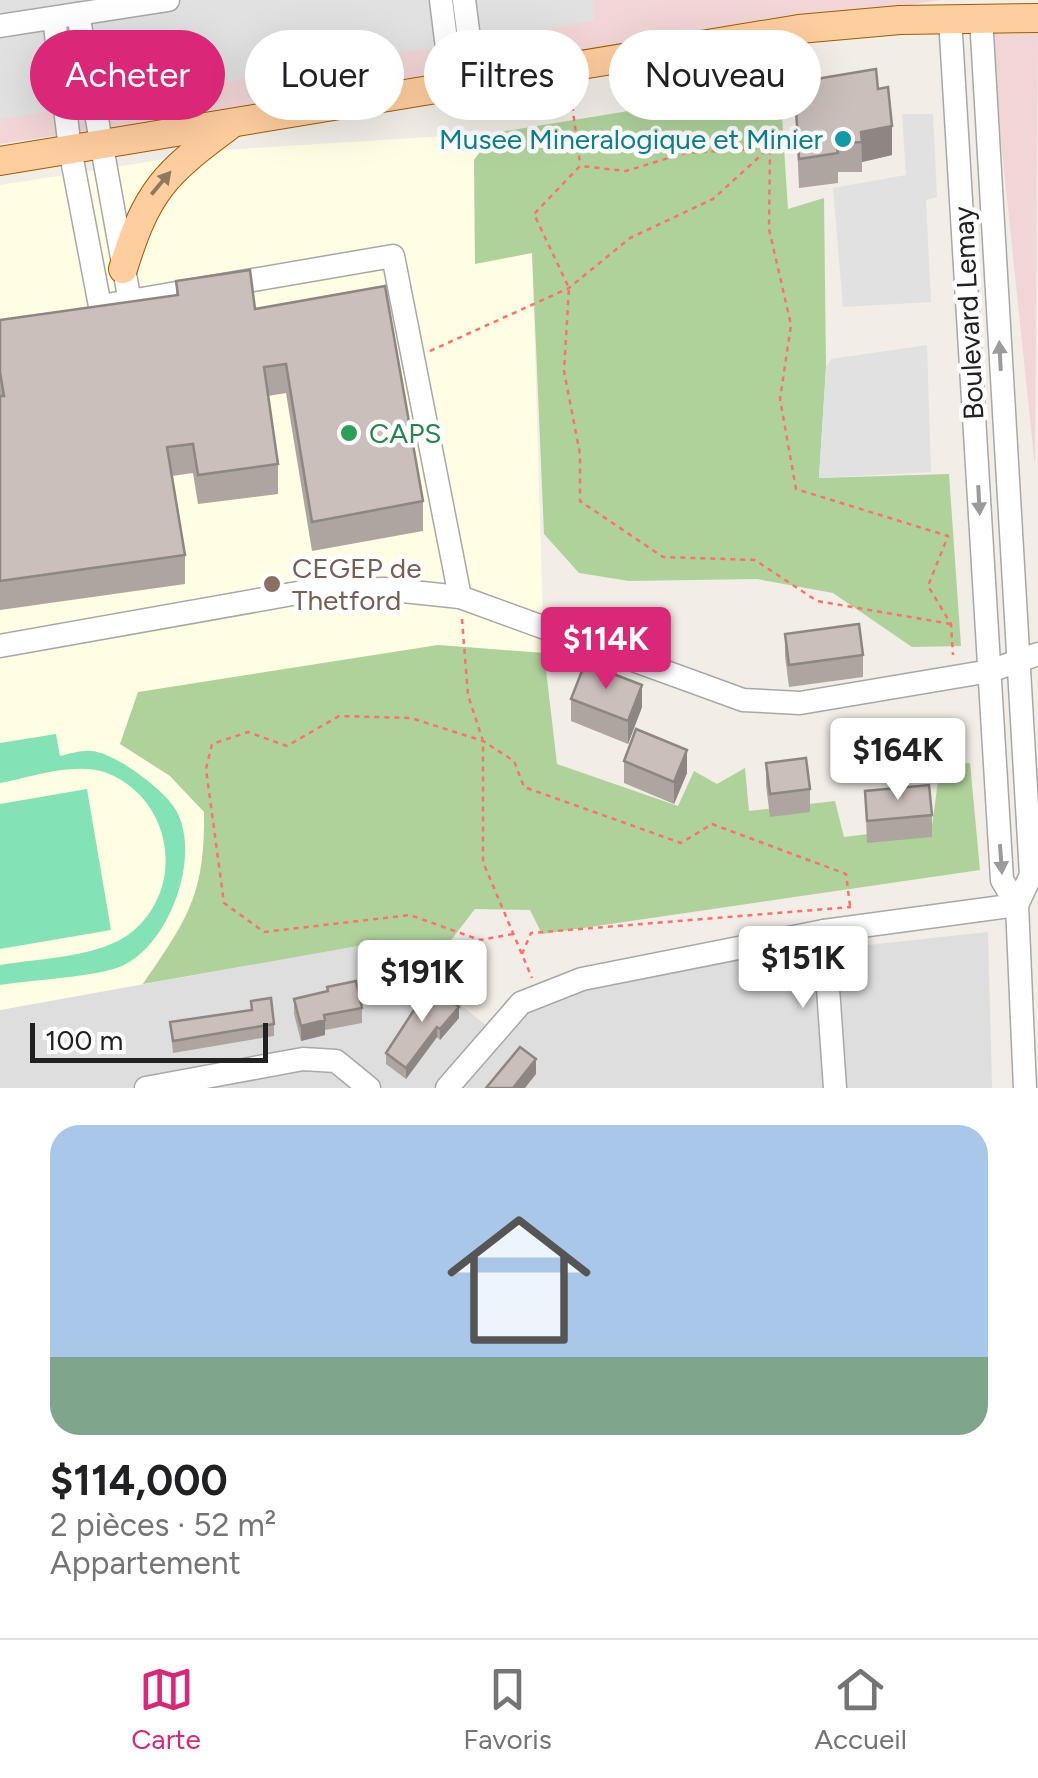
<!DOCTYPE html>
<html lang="fr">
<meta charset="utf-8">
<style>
:root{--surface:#fff;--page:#f6f6f6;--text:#202124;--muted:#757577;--line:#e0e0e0;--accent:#db2777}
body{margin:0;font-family:Figtree,sans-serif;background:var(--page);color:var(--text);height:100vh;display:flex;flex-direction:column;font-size:38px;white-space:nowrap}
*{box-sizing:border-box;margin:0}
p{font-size:32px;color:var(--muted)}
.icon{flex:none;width:55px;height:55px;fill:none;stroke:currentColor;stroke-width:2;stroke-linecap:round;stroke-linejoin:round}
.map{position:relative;height:1088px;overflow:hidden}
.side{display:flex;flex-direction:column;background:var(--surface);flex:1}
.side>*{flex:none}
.top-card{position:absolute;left:30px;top:30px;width:980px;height:90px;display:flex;gap:20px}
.scale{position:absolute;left:30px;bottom:25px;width:238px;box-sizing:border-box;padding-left:10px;border:5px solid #212121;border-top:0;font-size:28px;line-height:35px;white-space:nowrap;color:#212121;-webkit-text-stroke:8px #fff;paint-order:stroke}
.price{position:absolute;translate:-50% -85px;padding:0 22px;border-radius:10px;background:#fff;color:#222;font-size:32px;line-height:65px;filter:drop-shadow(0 2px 5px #0008)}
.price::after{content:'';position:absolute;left:50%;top:60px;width:30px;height:22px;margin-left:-15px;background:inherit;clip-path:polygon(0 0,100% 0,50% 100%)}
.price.active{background:var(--accent);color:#fff}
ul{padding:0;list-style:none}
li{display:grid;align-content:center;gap:20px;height:530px;padding:0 50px}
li+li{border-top:2px solid var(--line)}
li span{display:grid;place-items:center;height:310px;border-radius:30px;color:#555}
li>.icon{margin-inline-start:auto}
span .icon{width:180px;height:180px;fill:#fffc;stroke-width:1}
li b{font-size:42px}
.pill{padding:0 35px;border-radius:45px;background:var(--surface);box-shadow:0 10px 40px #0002;font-size:35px;line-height:90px}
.pill.active{background:var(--accent);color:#fff}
.menu{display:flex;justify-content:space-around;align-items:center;height:140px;border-top:2px solid var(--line);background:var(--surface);font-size:28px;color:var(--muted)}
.menu a{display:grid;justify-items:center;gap:5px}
.menu .active{color:var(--accent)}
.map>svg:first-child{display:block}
</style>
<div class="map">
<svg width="1038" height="1088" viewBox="0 0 1038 1088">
<rect width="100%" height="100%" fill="#f2ede7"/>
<!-- residential -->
<polygon fill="#dfdede" points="988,932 992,1088 0,1088 0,1010 375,943 388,985 424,975 488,1027 599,974"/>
<!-- commercial -->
<g fill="#f2d6d7">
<polygon points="0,0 941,0 0,144"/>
<polygon points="989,26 1038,33 1035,467"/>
</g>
<!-- education -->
<polygon fill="#fffde3" points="494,133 474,160 475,263 532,252 544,653 438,645 120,744 170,776 204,812 204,865 185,923 143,984 0,1010 0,185 224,150"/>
<!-- forest -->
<g fill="#afd29b">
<polygon points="780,86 788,209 824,198 826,367 819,478 949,474 961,646 912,647 833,593 757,579 629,581 579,573 544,534 532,253 475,264 474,160 494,133"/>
<path d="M438 645 544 653 557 764 678 806 694 771 717 784 745 768 749 811 835 801 844 837 932 826 940 766 970 763 980 870 542 934 530 910 475 909 424 975 387 986 375 943 143 984C188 918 205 895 204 812L170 776 120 744 138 692Z"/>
</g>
<!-- pitch -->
<g fill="#83e3b6">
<path d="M56 734 60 756C69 754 81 750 91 751 114 752 167 791 177 812 201 858 169 945 122 966 96 977 31 980 0 985V965C40 958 101 958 133 931 187 885 171 798 107 773 75 761 32 777 0 783V743Z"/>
<polygon points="87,789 111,930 0,949 0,804"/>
</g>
<!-- parking -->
<g fill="#e1e1e1">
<polygon points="0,0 593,0 594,21 0,119"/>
<polygon points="902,114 933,114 937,197 926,200 931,302 843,307 833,188 906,175"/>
<polygon points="927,345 931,472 819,478 826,367 831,359"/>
</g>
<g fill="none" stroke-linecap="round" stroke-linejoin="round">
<!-- minor casing -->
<g stroke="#a8a8a8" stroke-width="25">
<g id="minor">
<polyline points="441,0 452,88"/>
<polyline points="464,0 475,84"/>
<polyline points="78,14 130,302"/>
<polyline points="981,17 1031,875 1017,905 1025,1088"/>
<polyline points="54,18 70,149 100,306"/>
<polyline points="950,18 1002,880 1017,905"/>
<polyline points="0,26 168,0"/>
<polyline points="107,305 393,256 460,597"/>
<polyline points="0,646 309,591 384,589 460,597 743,700 800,703 990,671 1038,654"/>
<polyline points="824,931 835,1088"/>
<polyline points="146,1088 303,1059 336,1061 369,1088"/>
<polyline points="447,1088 521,1003 582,979 824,931 1017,905"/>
</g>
</g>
<!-- major casing -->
<g stroke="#9e5d00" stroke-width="30">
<g id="major">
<polyline points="0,161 799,29 900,20 1038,18"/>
<path d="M123 269C147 191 164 174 229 126"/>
</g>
</g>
<!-- path -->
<g stroke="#ff6f6b" stroke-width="2.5" stroke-dasharray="5 5" stroke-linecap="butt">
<polyline points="571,96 580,164"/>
<polyline points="430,351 569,288 630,238 713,199 768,149"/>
<polyline points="462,619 468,695 483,741 483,862 532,978"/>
<polyline points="951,624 817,601 755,560 663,557 580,501 580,454 564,371 569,288 534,214 580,166 626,171 685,153 770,148 769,229 791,325 780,399 796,489 948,536 928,586 951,624 953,655"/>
<polyline points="513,934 480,940 410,915 264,932 224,903 206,769 212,744 248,732 287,746 339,716 411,718 483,741 514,761 524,787 681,843 712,824 846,874 850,906"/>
<polyline points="522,954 531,933 851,907"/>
</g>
<!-- minor -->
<use href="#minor" stroke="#fff" stroke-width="22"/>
<!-- major -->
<use href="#major" stroke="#ffce9f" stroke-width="28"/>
</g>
<!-- wall -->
<g fill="#aea4a0">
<polygon points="878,89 892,155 862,162 862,172 838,172 838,183 799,188 795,93"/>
<polygon points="176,281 255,309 423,501 423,531 312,551 286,393 268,396 278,464 278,494 198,504 193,473 172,476 185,555 185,584 0,610 0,320 176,295"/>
<polygon points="785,634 863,655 863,677 789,687 785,656"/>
<polygon points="571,699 642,707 628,744 571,721"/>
<polygon points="624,761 687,773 674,804 624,783"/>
<polygon points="766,763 810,789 810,812 770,817 766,785"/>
<polygon points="865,791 932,815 932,837 867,843"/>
<polygon points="431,984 459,1018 440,1040 437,1037 406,1079 386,1064 386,1053"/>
<polygon points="294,999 362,1008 362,1023 325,1030 325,1035 301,1041 294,1014"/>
<polygon points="251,1001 274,1024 274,1036 173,1053 170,1022 251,1011"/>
</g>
<!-- shaded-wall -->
<g fill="#8d8682">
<polygon points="892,126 892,155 862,162 861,132"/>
<polygon points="642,685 642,707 628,744 628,721"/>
<polygon points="687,750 687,773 674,804 674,782"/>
<polygon points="459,1007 459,1018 440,1040 440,1029"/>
<polygon points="325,1020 325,1035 301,1041 301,1026"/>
<polygon points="437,1027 437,1037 406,1079 406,1068"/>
<polygon points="536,1059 536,1074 525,1088 513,1088"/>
</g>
<!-- building -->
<g fill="#cabfba" stroke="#8d8682" stroke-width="2.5">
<polygon points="876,69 878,89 888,87 892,126 861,132 862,142 836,143 838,153 799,159 795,93 804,93 804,81"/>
<polygon points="250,270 255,309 385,286 423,501 312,522 286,364 264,367 278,464 198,475 193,444 167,447 185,555 0,581 0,396 4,396 0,372 0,320 178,295 176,281"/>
<polygon points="859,624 863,655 789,665 785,634"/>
<polygon points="585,663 642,685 628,721 571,699"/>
<polygon points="636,729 687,750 674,782 624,761"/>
<polygon points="806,758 810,789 770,794 766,763"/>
<polygon points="929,785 932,815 867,821 865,791"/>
<polygon points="356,981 362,1008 324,1015 325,1020 301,1026 294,999 328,991 327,987"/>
<polygon points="431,984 459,1007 440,1029 437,1027 406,1068 386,1053"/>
<polygon points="271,998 274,1024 173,1041 170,1022 252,1010 251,1001"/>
<polygon points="520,1047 536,1059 513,1088 486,1088"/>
</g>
<!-- one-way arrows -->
<defs><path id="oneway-solid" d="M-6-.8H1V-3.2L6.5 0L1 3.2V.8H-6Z" transform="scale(2.5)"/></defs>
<use fill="#907860" href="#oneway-solid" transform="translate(161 183) rotate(-50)"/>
<g fill="#9b9b9b">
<use href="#oneway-solid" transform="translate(1000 356) rotate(-93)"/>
<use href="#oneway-solid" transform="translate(979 500) rotate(87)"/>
<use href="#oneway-solid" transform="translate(1001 859) rotate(86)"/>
</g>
<!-- markers -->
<circle fill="#0f9aa8" stroke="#fff" stroke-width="4" cx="843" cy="139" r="10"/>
<circle fill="#2e9e5b" stroke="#fff" stroke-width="4" cx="349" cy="433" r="10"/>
<circle fill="#8d6e63" stroke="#fff" stroke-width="4" cx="272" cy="584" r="10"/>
<g text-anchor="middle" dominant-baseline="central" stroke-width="9" stroke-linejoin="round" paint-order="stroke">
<!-- culture labels -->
<g font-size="28" fill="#0d838f" stroke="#fff" text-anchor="end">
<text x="823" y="139">Musee Mineralogique et Minier</text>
</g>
<!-- street labels -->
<g font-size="28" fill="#212121" stroke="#fff">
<text transform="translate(968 313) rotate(-93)">Boulevard Lemay</text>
</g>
<!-- leisure labels -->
<g font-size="28" fill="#27864d" stroke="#fff" text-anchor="start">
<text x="369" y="433">CAPS</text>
</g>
<!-- education labels -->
<g font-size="28" fill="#785e54" stroke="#fff" text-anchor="start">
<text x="292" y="568">CEGEP de<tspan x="292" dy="32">Thetford</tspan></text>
</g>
</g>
</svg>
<div class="scale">100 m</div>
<b class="price active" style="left:606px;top:692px">$114K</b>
<b class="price" style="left:898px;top:803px">$164K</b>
<b class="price" style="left:803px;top:1011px">$151K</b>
<b class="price" style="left:422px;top:1025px">$191K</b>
<div class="top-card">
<a class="pill active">Acheter</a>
<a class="pill">Louer</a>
<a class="pill">Filtres</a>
<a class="pill">Nouveau</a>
</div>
</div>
<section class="side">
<ul>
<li><span style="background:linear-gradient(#a9c7e8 75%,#7fa58c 0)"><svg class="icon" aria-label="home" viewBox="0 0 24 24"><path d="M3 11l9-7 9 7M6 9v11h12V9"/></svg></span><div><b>$114,000</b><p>2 pièces · 52 m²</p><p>Appartement</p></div></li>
</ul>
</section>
<nav class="menu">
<a class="active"><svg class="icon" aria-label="map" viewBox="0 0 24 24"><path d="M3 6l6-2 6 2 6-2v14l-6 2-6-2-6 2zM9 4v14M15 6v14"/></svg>Carte</a>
<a><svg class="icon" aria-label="saved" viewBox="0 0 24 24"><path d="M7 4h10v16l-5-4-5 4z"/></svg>Favoris</a>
<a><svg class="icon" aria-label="home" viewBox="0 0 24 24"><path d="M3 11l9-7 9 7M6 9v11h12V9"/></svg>Accueil</a>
</nav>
